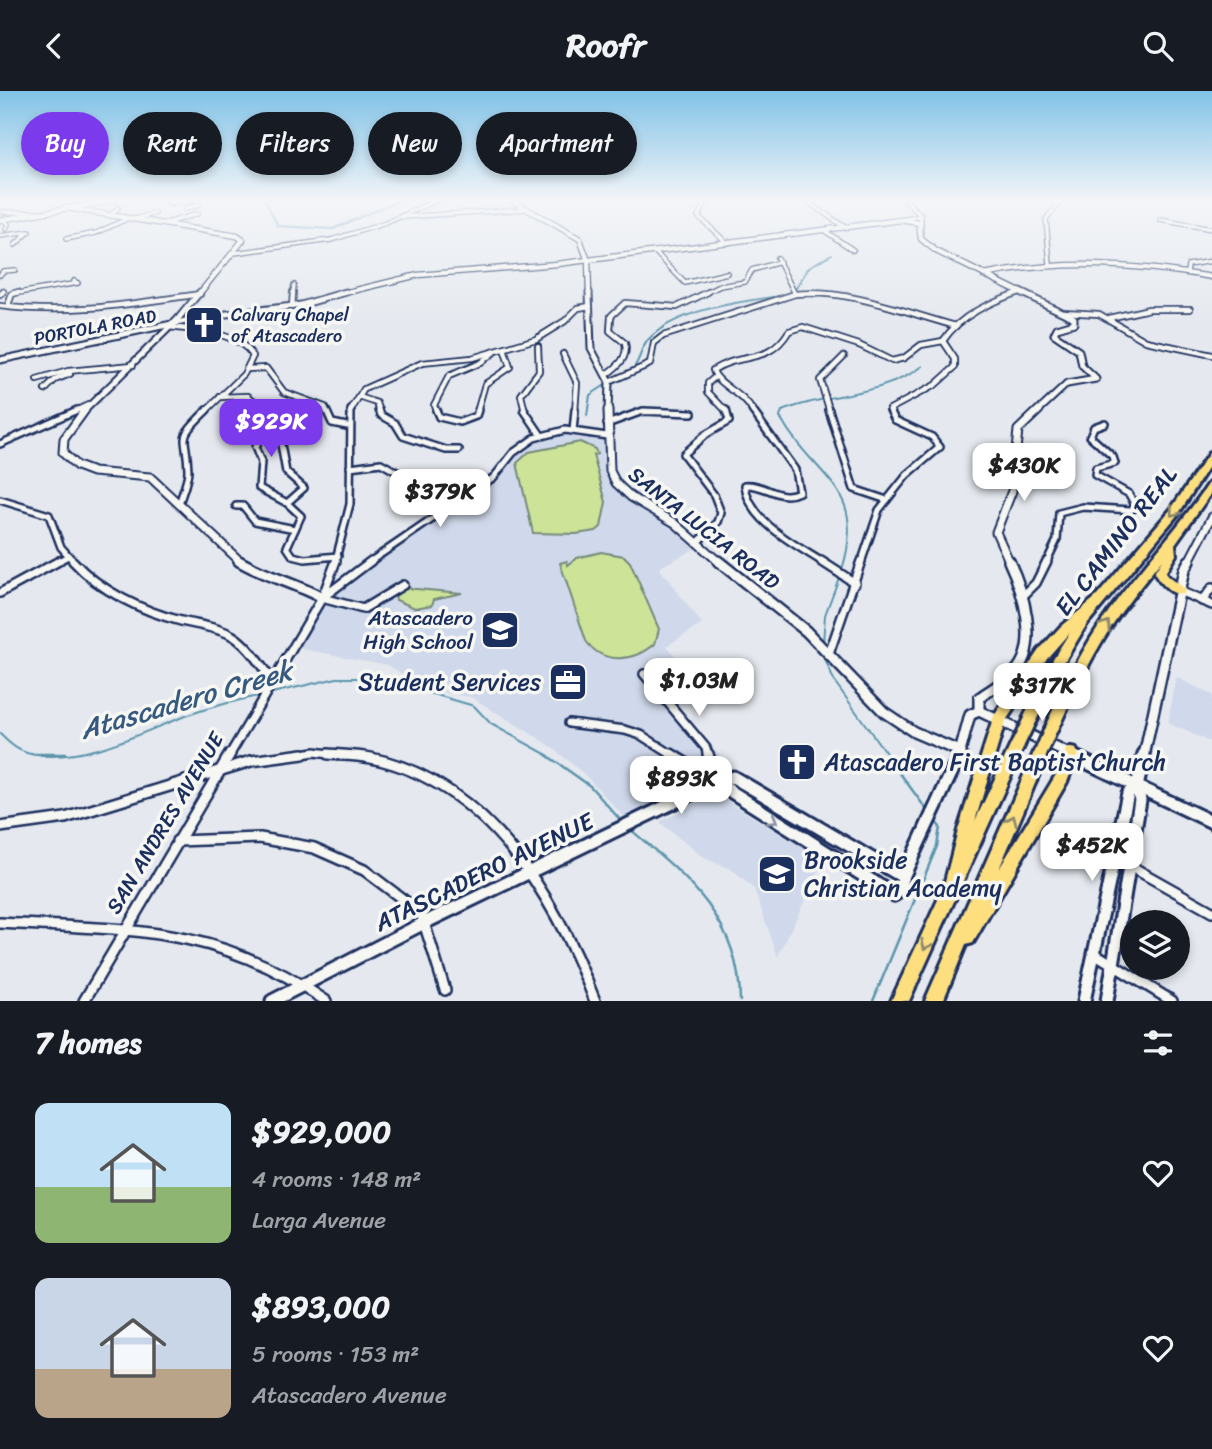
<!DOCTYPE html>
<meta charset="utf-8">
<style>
:root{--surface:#171b24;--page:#20242c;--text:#f1f3f6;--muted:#9ea1a6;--accent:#7c3aed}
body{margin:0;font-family:Sriracha,sans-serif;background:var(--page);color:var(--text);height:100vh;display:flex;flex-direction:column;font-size:26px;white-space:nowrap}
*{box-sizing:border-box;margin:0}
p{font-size:23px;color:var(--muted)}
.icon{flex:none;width:38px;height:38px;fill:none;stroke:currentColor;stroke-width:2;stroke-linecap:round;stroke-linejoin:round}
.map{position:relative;height:910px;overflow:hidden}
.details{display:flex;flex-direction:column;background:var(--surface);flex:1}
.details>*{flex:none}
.banner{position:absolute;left:21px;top:21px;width:700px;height:63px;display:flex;gap:14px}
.buttons{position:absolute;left:1120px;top:819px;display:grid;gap:14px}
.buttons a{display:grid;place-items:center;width:70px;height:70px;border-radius:50%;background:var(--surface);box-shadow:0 4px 10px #0003;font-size:35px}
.price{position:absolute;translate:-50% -60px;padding:0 16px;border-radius:14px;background:#fff;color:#222;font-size:23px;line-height:46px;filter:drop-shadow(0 2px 4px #0008)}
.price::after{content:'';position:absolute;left:50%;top:42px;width:21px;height:16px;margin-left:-10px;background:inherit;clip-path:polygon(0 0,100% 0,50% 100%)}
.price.selected{background:var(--accent);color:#fff}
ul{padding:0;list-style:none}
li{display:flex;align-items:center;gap:21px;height:175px;padding:0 35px}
li span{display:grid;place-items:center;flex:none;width:196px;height:140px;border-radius:14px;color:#555}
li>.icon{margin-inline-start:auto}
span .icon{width:84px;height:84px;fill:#fffc;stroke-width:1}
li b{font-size:30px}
h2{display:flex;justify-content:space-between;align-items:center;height:84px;padding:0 35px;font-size:30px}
.tag{padding:0 24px;border-radius:32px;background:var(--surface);box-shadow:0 4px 10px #0003;font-size:24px;line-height:63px}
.tag.selected{background:var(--accent);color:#fff}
header{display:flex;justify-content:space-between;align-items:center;height:91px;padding:0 35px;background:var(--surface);font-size:32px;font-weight:700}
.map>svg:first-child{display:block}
</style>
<header><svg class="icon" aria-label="back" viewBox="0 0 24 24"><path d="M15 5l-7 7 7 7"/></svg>Roofr<svg class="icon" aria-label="search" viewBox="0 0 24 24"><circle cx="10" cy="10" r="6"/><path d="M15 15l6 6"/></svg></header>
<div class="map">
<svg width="1212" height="910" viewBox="0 0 1212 910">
<rect width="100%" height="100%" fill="#e5e9ef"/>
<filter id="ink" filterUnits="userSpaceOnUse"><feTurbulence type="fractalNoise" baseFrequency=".0143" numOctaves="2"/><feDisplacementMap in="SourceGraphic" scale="14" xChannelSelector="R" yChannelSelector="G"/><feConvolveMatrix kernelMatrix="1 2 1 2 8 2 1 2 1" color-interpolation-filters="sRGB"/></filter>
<g filter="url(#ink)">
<!-- built -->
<g fill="#d0d9eb">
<polygon points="565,341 604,349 611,390 620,400 659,424 698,456 659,477 702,533 667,555 688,580 661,595 730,677 629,731 585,684 548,653 471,606 428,599 388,574 297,557 320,516 342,494 500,383 519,358 540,346"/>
<polygon points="1176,586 1212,604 1212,652 1168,632"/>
<polygon points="715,703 824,769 778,866 754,798 732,779 704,767 659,731"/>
</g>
<!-- green -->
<g fill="#cce398" stroke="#74897b" stroke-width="2">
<polygon points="580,351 595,358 597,363 593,364 606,411 601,436 596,440 576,443 533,442 517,372 529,361"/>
<path d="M601 461 624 465 630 471 659 538 655 553C634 571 603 574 586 550L560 472 567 470 568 474 577 467Z"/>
<polygon points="405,497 462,502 434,508 432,514 415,517 396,509 395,505"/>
</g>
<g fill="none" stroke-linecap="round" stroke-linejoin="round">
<!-- stream-far1 -->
<g stroke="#5c94ad" stroke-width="2">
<polyline points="265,109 278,135 333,138 399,109"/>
<polyline points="795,199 809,176 832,163"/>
<path d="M633 278C640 269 641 257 648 249 675 218 743 210 781 205"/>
<polyline points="587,325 590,304 607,293"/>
<path d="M842 479C868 395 816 390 780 326L782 320C829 301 881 306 923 275"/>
<polyline points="823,552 825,524 840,484"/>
<polyline points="822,561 834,590 888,665"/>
<polyline points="268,603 337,587 379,587 474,615 491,633 549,665"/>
<path d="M0 643C11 654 20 662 36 664 86 671 140 642 185 625 211 616 237 609 263 604"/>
</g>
<!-- stream -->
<g stroke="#5c94ad" stroke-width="2.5">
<polyline points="32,663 66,663"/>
<polyline points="545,663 590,695 623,732"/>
<polyline points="886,663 929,722"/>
<path d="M630 738C688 787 740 829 740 910"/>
<polyline points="873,910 937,755 940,736 934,729"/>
</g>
<!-- street-far4 casing -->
<g stroke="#1b2f5e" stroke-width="6">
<g id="street-far4">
<polyline points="167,109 170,113 194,109"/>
<polyline points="698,109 705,114 698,125 727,152"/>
<polyline points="805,109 846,137"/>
<polyline points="906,109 921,125 921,135"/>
<polyline points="185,118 199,114 196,109"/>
<polyline points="3,121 41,121"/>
<polyline points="111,124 118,117"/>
<polyline points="402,126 527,118"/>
<polyline points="3,128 8,133 6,138"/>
<polyline points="136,128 155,122"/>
<polyline points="901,129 921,125"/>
<polyline points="1160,129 1212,138"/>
<polyline points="163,133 197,123"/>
<polyline points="825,140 853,159"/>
<polyline points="0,145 29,141 15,154"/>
<polyline points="66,148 96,142 129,127"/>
<polyline points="655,161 685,192 727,182"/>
<polyline points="234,162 331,149 386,132 437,109"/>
<polyline points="777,167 795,203"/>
<polyline points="1050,173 1046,128 1062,109"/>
<polyline points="1187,182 1188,174 1212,170"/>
<polyline points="0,184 3,180 15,179"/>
<polyline points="1,203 4,200"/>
<polyline points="13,203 78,192 74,190"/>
<polyline points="293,203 294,194"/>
<polyline points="704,203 720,195 745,191 752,179 780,171"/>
<polyline points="799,203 828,203"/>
<polyline points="1014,203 1019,201"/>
</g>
</g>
<!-- street-far3 casing -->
<g stroke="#1b2f5e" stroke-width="8">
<g id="street-far3">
<polyline points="0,204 3,201"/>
<polyline points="8,214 12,203 18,201"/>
<path d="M0 215C70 224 131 213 200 203"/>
<polyline points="292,216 293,201"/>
<polyline points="1063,221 1099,223 1146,250 1212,264"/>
<polyline points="1109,227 1149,218 1190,218"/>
<path d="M170 236C196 240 238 240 253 265L244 283 205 321"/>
<polyline points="563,263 577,292 575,321"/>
<polyline points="248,278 266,277 284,301 325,316 327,321"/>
<path d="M606 284C617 276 629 267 625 252L610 240 611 225 625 212 677 216 708 201"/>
<polyline points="715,286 708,292 708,301 727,321"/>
<polyline points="37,289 68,280 133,274"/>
<path d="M609 291 650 273 654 252 663 245 795 203C849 198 904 221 956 235"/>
<polyline points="45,299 55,289 70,283"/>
<polyline points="220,306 248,305 262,316 277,321"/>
<polyline points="359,306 377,312 380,321"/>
<polyline points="73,321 88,314"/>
<polyline points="350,321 364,298 422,272 472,267 536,248 565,230 578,217 590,215"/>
<polyline points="437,321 434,314 449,285 480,272 493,262"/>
<polyline points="477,321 485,293 510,276 504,258"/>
<polyline points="525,321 521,304 539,280 538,255"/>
<polyline points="641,321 664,321"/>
<path d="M753 321C743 301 717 294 713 279 743 260 768 275 789 240L803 236 859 254 892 270 904 267 921 254 943 250"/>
<polyline points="830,321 820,289 844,265"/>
<path d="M891 321 890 318 935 294 955 276V268L943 250C960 224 991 211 1019 201"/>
</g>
</g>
<!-- street-far2 casing -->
<g stroke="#1b2f5e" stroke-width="10">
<g id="street-far2">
<path d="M271 319 280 322C276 335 262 343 255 356L261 371 259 397 287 412 301 425 287 456 293 465 305 468 338 465"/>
<polyline points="326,319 332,332 347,335"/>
<polyline points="379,319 381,324 395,332 403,345 446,359 459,359"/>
<polyline points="436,319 439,326 460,331 476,325 478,319"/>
<polyline points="524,319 541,344"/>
<path d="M752 319 795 379 799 401C779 411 765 392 745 394 748 430 796 454 824 472"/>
<polyline points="829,319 854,398 887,409"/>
<polyline points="277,331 286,381 304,397 287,412"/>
<polyline points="607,333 643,320 692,322"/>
<polyline points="573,340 575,319"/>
<polyline points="0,353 77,319"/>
<polyline points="350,376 381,372 416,392 459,395 473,400"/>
<polyline points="0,409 49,424 61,456 75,472"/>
<path d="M179 413C182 403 188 390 188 379 187 341 175 350 207 319"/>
<polyline points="236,415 243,415 255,430 295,438"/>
<polyline points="698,451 718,431 721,422 714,404 683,363 705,344 729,330 726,319"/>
<polyline points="55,472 68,465"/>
<polyline points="335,472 350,413 351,319"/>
<polyline points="368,472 494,386 513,362 534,347 565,339 607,345"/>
<polyline points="861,472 879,419 907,384 940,356 932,346 895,329 890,319"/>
<polyline points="1046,472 1057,449 1059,422 1083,416 1131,419 1136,416 1129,403 1095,384 1096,377 1115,372 1113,366 1090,345 1094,336 1105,332"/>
</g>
</g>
<!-- street-far1 casing -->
<g stroke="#1b2f5e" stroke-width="12">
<g id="street-far1">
<path d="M73 470C100 500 142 520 181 530 197 534 218 536 233 545 249 555 260 574 272 589"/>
<polyline points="336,470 322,507 363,518 403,494"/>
<polyline points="821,470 855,492"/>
<polyline points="1179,500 1212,514"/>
<polyline points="0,502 59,470"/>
<polyline points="1024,504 1036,492 1047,470"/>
<polyline points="1202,510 1212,497"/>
<polyline points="829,563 861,470"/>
<polyline points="644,583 706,657 708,665"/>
<polyline points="569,632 625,639 641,644 674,665"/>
<polyline points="229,665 322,507 371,470"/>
<polyline points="291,665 314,661 345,665"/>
</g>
</g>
<!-- street casing -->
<g stroke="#1b2f5e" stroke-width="14">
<g id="street">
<path d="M328 663C342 664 357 664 371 667 490 692 555 807 595 910"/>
<polyline points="671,663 716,691"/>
<polyline points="708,663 716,691"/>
<polyline points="0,736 65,727 251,670 303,663"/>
<polyline points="177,750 260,747 314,757 364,779 421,822 445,899"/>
<polyline points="1114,766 1212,821"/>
<path d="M0 832C127 839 215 833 326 910"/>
<polyline points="1094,862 1172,910"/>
<polyline points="84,910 230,663"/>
</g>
</g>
<!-- secondary-far4 casing -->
<g stroke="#1b2f5e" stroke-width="7">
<g id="secondary-far4">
<polyline points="511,109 580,148 588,170 589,203"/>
<polyline points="67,117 237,145 243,149 199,203"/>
<polyline points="0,129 115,109"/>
<path d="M984 184C1061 168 1135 173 1212 186"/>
<polyline points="340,203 418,184 557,173 901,129 919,132 921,148 936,160 1024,203"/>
</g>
</g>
<!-- secondary-far3 casing -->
<g stroke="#1b2f5e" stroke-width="9">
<g id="secondary-far3">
<polyline points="589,201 591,257 609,291 608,321"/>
<polyline points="1020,201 1074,227 1074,232 1057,237 1054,243 1079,260 1082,275 1096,288 1067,293 1037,321"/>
<polyline points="0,269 210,225 301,214 346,201"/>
<polyline points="83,321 177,229 200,201"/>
</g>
</g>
<!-- secondary-far2 casing -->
<g stroke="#1b2f5e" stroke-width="11">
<g id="secondary-far2">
<polyline points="85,319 64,348 63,362 77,375 93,381 150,386 242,472"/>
<polyline points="608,319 610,380 616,392 631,406 675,432 720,472"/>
<polyline points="1010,472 996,441 1012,400 1018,339 1039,319"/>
<polyline points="1188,472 1212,426"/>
</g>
</g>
<!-- secondary-far1 casing -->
<g stroke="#1b2f5e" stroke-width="14">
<g id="secondary-far1">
<path d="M239 470C266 486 295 492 322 507"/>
<polyline points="718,470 806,540 884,621 914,641 961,661"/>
<polyline points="979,620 1073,665"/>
<path d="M959 665 970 624 979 620V607C990 599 1005 591 1015 581 1041 554 1022 498 1009 470"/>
<polyline points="1144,665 1184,479 1189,470"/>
</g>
</g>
<!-- secondary casing -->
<g stroke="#1b2f5e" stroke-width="17">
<g id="secondary">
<polyline points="1069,663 1212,731"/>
<polyline points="716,691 894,804 901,799 903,786 960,663"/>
<polyline points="272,910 426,831 716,691 733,686 903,786"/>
<polyline points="1084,910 1128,702 1137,696"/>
<polyline points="1107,910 1140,709 1137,696 1144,663"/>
</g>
</g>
<!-- highway casing -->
<g stroke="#1b2f5e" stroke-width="6">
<g id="highway">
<polygon points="1212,361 1212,371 1179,422 1087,533 1063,573 1035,632 1030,634 1025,632 1023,628 1054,566 1070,541 1047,567 1005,631 975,730 1013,649 1018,647 1023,649 1025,653 909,910 891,910 943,798 958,739 994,625 1039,559 1061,535 1096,506 1171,418 1209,362"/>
<path d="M1212 391V401L1175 453 1176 464 1165 482C1170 490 1180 492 1185 500L1183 503C1170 505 1160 492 1154 482L1162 469C1144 491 1125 514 1109 539 1088 572 1072 607 1056 642L1051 644 1046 642 1044 638C1063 597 1083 556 1109 520 1141 476 1179 437 1209 392Z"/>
<polygon points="1071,657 1076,658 1078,663 1067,691 973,852 966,854 943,910 925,910 1035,659 1040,658 1045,659 1047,664 999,778 1057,682 1066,658"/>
</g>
</g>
<!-- street-far4 -->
<use href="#street-far4" stroke="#f6f6f2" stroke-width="3.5"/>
<!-- street-far3 -->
<use href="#street-far3" stroke="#f6f6f2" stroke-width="4.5"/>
<!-- street-far2 -->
<use href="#street-far2" stroke="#f6f6f2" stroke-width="5"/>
<!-- street-far1 -->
<use href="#street-far1" stroke="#f6f6f2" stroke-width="7"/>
<!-- street -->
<use href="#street" stroke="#f6f6f2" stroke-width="9"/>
<!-- secondary-far4 -->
<use href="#secondary-far4" stroke="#f6f6f2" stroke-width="4.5"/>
<!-- secondary-far3 -->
<use href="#secondary-far3" stroke="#f6f6f2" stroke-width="5"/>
<!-- secondary-far2 -->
<use href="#secondary-far2" stroke="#f6f6f2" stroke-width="7"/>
<!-- secondary-far1 -->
<use href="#secondary-far1" stroke="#f6f6f2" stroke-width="9"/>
<!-- secondary -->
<use href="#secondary" stroke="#f6f6f2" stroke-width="11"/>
<!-- highway -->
<use href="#highway" fill="#fddf80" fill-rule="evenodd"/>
<!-- highway-bridge casing -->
<g stroke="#1b2f5e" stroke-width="18" stroke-linecap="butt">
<g id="highway-bridge">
<polyline points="1018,653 1030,628"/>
<polyline points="1040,664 1051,638"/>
</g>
</g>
<!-- highway-bridge -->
<use href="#highway-bridge" stroke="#fddf80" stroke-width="12"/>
</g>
<!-- one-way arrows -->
<defs><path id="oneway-chevron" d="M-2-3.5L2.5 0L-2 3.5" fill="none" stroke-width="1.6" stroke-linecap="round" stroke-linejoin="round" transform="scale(1.75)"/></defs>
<g stroke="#8c876f">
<use href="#oneway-chevron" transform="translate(1174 421) rotate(127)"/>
<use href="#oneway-chevron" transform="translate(1106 534) rotate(-56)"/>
<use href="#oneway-chevron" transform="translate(1012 729) rotate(-67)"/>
<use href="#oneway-chevron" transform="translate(926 854) rotate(115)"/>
</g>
<use stroke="#8892a8" href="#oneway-chevron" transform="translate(773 729) rotate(32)"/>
</g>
<!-- sky -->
<linearGradient id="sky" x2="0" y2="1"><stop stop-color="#81c2e6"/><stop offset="0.46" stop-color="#f3f5f8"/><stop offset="1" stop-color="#f3f5f8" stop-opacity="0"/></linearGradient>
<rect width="1212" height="237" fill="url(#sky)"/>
<!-- icons -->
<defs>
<g id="church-square" transform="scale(2.0125)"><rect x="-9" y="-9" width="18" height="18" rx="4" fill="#1b2f5e" stroke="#f6f6f2"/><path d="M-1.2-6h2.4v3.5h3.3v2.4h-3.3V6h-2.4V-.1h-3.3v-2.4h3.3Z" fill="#fff"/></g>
<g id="school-square" transform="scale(2.0125)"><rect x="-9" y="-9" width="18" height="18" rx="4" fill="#1b2f5e" stroke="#f6f6f2"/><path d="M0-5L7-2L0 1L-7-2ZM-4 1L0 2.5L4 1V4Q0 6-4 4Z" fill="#fff"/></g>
<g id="office-square" transform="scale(2.0125)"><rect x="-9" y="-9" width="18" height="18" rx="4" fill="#1b2f5e" stroke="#f6f6f2"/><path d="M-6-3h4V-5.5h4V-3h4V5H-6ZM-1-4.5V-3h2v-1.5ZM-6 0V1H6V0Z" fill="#fff"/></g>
</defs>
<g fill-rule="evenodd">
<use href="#church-square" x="204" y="234"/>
<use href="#school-square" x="500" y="539"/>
<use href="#office-square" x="568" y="591"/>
<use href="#church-square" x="797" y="671"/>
<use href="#school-square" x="777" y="783"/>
</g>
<g text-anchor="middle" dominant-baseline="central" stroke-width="7" stroke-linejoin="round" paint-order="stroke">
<!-- far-poi labels -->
<g font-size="18" fill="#1b2f5e" stroke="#f6f6f2" text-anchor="start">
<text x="231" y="224">Calvary Chapel<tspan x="231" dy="21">of Atascadero</tspan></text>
</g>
<!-- far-street labels -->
<g font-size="18" fill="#1b2f5e" stroke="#f6f6f2">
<text transform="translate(95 236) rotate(-11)">PORTOLA ROAD</text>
</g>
<!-- street labels -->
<g font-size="21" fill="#1b2f5e" stroke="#f6f6f2">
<text transform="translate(704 437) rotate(38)">SANTA LUCIA ROAD</text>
<text transform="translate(165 732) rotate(-59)">SAN ANDRES AVENUE</text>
</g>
<!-- poi labels -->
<g font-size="21" fill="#1b2f5e" stroke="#f6f6f2" text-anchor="end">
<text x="473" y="527">Atascadero<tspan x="473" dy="24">High School</tspan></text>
</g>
<!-- near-street labels -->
<g font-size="24" fill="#1b2f5e" stroke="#f6f6f2">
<text transform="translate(1116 450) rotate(-52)">EL CAMINO REAL</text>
<text transform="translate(484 781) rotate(-26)">ATASCADERO AVENUE</text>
</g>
<!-- near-poi labels -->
<g font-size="24" fill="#1b2f5e" stroke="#f6f6f2" text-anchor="start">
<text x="541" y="591" text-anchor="end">Student Services</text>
<text x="824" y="671">Atascadero First Baptist Church</text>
<text x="804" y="769">Brookside<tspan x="804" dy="28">Christian Academy</tspan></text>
</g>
<!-- near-water labels -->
<g font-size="28" font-style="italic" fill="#36597f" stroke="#f6f6f2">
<text transform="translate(186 609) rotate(-16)">Atascadero Creek</text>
</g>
</g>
</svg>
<div class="buttons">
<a><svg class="icon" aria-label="layers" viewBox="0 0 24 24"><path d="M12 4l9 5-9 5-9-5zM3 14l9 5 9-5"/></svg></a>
</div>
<b class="price selected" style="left:271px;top:368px">$929K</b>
<b class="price" style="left:1024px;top:412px">$430K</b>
<b class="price" style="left:440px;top:438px">$379K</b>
<b class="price" style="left:699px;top:627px">$1.03M</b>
<b class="price" style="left:1042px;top:632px">$317K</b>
<b class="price" style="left:681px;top:725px">$893K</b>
<b class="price" style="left:1092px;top:792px">$452K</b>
<div class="banner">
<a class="tag selected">Buy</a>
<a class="tag">Rent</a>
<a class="tag">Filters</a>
<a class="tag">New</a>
<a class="tag">Apartment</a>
</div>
</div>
<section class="details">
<h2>7 homes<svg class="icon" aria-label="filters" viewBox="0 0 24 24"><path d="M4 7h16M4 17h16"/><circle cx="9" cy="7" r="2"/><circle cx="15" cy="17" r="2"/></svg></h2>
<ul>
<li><span style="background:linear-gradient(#bfe0f5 60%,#8fb573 0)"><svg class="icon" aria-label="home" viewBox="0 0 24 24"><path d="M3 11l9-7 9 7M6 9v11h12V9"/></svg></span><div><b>$929,000</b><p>4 rooms · 148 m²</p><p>Larga Avenue</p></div><svg class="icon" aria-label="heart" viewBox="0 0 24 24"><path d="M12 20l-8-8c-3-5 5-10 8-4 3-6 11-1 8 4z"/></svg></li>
<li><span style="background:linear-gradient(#c9d6e8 65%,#b9a48a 0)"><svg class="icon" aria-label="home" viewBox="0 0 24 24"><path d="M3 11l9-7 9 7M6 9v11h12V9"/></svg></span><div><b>$893,000</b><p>5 rooms · 153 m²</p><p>Atascadero Avenue</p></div><svg class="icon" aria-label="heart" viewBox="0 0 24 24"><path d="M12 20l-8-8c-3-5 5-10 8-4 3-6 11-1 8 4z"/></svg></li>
</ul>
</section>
